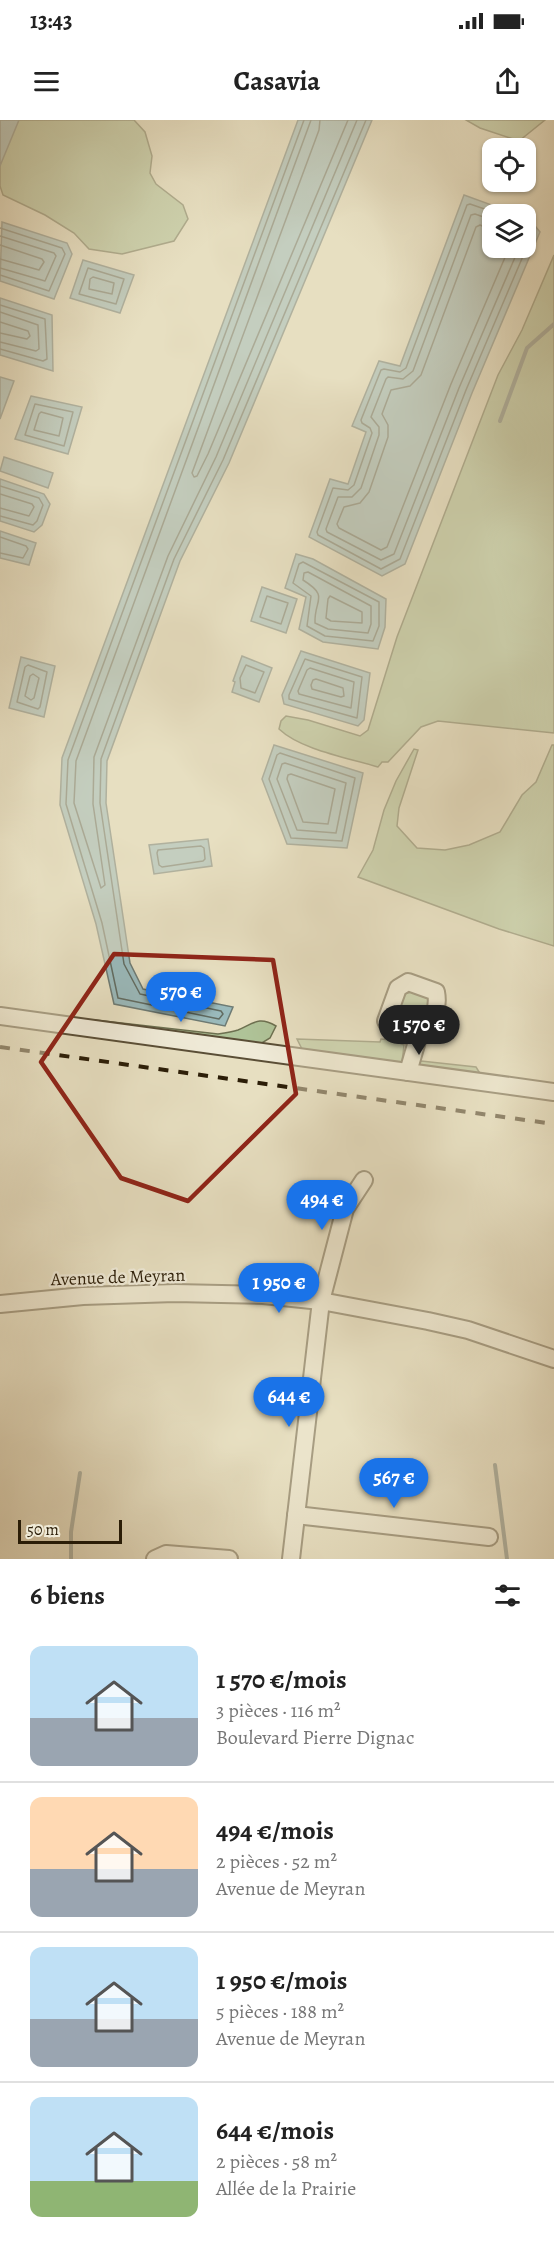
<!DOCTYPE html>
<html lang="fr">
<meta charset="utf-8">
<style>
:root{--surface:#fff;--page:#f6f6f6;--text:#222;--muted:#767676;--line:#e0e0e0;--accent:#1a73e8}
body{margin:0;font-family:Alegreya,serif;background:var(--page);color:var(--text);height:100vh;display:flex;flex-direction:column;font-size:22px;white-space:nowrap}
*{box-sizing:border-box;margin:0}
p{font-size:20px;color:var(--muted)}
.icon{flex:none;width:33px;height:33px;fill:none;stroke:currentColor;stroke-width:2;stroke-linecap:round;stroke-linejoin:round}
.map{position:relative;height:1439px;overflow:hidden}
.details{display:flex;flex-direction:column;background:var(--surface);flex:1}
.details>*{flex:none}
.fabs{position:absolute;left:482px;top:18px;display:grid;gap:12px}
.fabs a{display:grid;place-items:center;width:54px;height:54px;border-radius:12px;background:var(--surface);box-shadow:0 2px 4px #0004;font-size:30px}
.scale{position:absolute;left:18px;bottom:15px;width:104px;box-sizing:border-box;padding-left:6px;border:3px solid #2b1d07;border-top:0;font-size:16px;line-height:21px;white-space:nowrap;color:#2b1d07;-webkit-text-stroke:4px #efead7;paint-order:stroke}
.price{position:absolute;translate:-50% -51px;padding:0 14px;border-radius:21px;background:var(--accent);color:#fff;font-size:20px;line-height:39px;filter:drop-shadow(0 2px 3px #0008)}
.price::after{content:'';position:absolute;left:50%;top:36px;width:18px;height:14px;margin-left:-9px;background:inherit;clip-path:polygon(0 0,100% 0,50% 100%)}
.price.current{background:#222;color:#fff}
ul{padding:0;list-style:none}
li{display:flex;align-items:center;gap:18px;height:150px;padding:0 30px}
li+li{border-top:2px solid var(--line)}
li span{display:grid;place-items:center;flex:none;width:168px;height:120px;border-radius:12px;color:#555}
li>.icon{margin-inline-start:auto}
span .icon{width:72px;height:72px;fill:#fffc;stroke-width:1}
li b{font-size:26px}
h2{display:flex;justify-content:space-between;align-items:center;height:72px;padding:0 30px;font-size:26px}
.status{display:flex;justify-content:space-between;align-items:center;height:42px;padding:0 30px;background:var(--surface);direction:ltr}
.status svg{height:16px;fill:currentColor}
header{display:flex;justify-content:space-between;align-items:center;height:78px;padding:0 30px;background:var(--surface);font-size:27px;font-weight:600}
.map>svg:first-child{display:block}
</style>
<div class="status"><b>13:43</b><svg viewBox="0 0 49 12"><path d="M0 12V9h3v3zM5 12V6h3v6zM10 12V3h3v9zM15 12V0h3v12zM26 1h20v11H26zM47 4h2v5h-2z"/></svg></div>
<header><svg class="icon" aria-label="menu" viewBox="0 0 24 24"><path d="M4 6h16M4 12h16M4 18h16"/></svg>Casavia<svg class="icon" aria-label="share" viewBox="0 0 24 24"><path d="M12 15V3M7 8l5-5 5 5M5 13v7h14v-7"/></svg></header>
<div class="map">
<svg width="554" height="1439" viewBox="0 0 554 1439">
<rect width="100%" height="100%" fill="#e7dfc1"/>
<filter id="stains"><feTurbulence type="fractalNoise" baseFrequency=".00333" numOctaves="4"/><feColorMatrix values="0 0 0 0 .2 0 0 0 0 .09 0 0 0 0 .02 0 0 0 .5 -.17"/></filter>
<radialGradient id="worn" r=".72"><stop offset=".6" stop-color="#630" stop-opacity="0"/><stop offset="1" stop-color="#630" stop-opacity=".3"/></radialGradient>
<!-- green -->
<g fill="#afc398" stroke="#6d7050" stroke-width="1.5">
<polygon points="0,0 134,0 145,12 152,36 150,53 156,64 183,85 188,99 174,121 122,134 89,129 74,113 45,95 3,75 0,66"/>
<polygon points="466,0 545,0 519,21 480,8"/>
<path d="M554 135V613L438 601 421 607 388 642H382L378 647C349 638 301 630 279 609L281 601 286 596 308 600 360 616 368 610 397 517 498 255 522 210Z"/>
<polygon points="552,625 554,625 554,826 499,809 358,757 373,730 384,690 396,661 414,629 418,630 399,688 397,706 417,728 445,730 469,725 500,712 522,675 536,662"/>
<polygon points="411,872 428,878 430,881 422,904 417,909 397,907 394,898 404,874"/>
<path d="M95 900 218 914C225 913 232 912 238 910 254 903 259 896 276 906L270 918 257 926 90 902Z"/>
<polygon points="297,919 380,922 381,919 392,920 404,925 402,942 398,943 302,929"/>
<polygon points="421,941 476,947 481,955 418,947"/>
</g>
<!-- water -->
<g fill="#9ababc" stroke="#6e7b74" stroke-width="1.5">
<polygon points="0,0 19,0 0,46"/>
<polygon points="298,0 372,0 229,343 180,441 107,641 106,683 130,843 143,869 233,887 225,906 114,884 96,804 60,685 62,638"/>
<polygon points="464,75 516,94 492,94 492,128 525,128 525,98 530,100 540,112 472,273 405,444 382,456 309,417 330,359 348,364 366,312 352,306 379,241 400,246"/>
<polygon points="2,102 67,123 72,134 54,179 0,161"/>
<polygon points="83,140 134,155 120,193 70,178"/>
<polygon points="0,178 52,195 53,251 0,235"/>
<polygon points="0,257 14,261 0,299"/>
<polygon points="31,276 82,287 68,334 15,319"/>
<polygon points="4,337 53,353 48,368 0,351"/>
<polygon points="0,359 44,374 50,384 42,405 34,412 0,401"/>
<polygon points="0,411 36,423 29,445 0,438"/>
<polygon points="296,434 313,439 386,479 385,507 378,529 323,522 299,509 306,477 285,468"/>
<polygon points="262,467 297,479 286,513 251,501"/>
<polygon points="301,531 370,553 364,600 358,606 284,584 282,575"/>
<polygon points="242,536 272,548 259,582 232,572 235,562 233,561"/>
<polygon points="21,537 55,546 44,597 9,588"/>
<polygon points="274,625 363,653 347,728 287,724 262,659"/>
<polygon points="208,719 212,746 154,754 149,725"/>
</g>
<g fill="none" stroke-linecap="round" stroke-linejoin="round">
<!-- shore -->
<g stroke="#626c62" stroke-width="1.5">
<polyline points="304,0 68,640 66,684 102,803 118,878 219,899 223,894 221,891 140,874 124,844 100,683 101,639 174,439 223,340 366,0"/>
<polyline points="311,0 76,641 74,683 101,768 105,765 93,684 94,637 168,436 216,337 357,0"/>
<polyline points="320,0 319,10 192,353 194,357 197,356 208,334 348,0"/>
<polyline points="499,94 470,84 467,85 406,248 400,252 384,249 381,250 361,300 362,303 370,308 372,313 354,365 348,370 333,368 317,412 318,415 381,449 400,439 466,270 532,115 525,104"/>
<polyline points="492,100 475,94 471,95 413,251 403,259 388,257 386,259 371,297 379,307 379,315 361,368 352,377 338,377 326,409 327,412 381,440 394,434 459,268 519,128"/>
<polyline points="0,108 62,128 65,134 49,171 0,155"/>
<polyline points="492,110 480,105 476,107 421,255 410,266 391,270 382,294 388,305 388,317 369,372 360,383 344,387 337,404 339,408 381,430 387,427 451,264 509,128"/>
<polyline points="0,116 54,133 56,136 45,161 0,148"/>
<polyline points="0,125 42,139 44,142 39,150 0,139"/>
<polygon points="88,148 124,159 116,184 79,174"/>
<polygon points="93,157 114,163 112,174 89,169 90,159"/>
<polyline points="0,185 45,199 47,239 43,241 0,229"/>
<polyline points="0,192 38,205 39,229 36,231 0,222"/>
<polyline points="0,202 28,211 30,216 27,219 0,213"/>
<polygon points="35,284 73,292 64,326 25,315"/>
<polygon points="41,292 63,298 59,316 34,310 39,294"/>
<polyline points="0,366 39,378 43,385 37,401 33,405 0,396"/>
<polyline points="0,374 32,384 34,387 29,396 0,388"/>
<polyline points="0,417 26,426 28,429 23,438 0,433"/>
<polygon points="303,442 379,482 379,506 373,521 325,516 307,506 311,476 293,463 299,444"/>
<path d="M308 452 371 486V504L368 513 328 509 315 503C314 479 330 477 303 460L304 453Z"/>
<polygon points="267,476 288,483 281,504 260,497"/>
<polygon points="330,476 362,492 362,503 331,501 326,498 328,479"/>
<polygon points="305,539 362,557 357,598 289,579 289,575"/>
<polygon points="28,545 47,552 40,587 38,589 17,582 25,547"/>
<polygon points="246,545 264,552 255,573 241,568 240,558"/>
<polygon points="310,548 354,562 351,588 299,574 298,571 307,550"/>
<polygon points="33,554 39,558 34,578 31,580 25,576 30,556"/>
<polygon points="316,559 343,568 344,576 341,577 312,569 311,565 313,560"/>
<polygon points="280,633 355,658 342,721 291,718 269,659 277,635"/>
<polygon points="285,643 346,663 336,713 297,710 277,659 282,644"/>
<polygon points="291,654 335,669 328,704 303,702 287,659 288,655"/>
<polygon points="201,726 204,728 205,739 203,741 162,747 159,745 157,733 158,730"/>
</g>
<!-- stream -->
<g stroke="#6e7b74" stroke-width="4">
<polyline points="500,301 527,228 554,204"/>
<polyline points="495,1345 507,1439"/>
<polyline points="71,1439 71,1412 80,1353"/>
</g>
<!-- minor casing -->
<g stroke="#5a4e36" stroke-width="20">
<g id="minor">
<polyline points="0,896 554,972"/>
<path d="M408 952 418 918C433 909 439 887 436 872L408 862 398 868 386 901 391 910 418 918"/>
<polyline points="0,1184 83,1176 175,1173 263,1175 321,1181 428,1201 468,1210 554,1239"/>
<polyline points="296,1395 489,1417"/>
<polyline points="155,1439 166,1434 229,1439"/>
<polyline points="291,1439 321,1181 345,1089 364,1060"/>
</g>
</g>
<!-- minor -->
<use href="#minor" stroke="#efead7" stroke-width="16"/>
<!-- rail -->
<polyline stroke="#2b1d07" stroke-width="4" stroke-dasharray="10 10" stroke-linecap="butt" points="0,927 554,1004"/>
</g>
<!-- marked area -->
<path d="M0 0H554V1439H0ZM114 834 273 840 296 974 188 1081 121 1058 41 942Z" fill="#e7dfc1" fill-opacity=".55" fill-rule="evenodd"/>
<path fill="none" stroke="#8f2418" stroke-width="4.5" stroke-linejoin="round" d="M114 834 273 840 296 974 188 1081 121 1058 41 942Z"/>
<g text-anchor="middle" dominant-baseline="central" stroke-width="4.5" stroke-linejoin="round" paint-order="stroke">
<!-- street labels -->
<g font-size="18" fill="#2b1d07" stroke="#efead7">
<text transform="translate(118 1157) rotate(-2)">Avenue de Meyran</text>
</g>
</g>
<rect width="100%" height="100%" filter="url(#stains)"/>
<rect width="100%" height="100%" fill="url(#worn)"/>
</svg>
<div class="fabs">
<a><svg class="icon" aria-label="locate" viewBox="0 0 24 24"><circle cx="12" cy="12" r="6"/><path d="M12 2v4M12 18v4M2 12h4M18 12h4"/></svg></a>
<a><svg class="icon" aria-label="layers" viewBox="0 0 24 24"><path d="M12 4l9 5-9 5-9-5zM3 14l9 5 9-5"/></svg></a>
</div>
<div class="scale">50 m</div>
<b class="price" style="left:181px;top:903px">570 €</b>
<b class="price current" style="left:419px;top:936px">1 570 €</b>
<b class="price" style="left:322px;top:1111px">494 €</b>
<b class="price" style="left:279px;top:1194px">1 950 €</b>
<b class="price" style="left:289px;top:1308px">644 €</b>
<b class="price" style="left:394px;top:1389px">567 €</b>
</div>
<section class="details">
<h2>6 biens<svg class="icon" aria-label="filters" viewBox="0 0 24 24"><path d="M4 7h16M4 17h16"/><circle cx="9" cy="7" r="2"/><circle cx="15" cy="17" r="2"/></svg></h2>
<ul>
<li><span style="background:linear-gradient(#bfe0f5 60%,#9aa5b1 0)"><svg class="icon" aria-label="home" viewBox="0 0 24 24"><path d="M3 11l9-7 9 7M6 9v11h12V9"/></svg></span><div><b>1 570 €/mois</b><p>3 pièces · 116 m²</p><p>Boulevard Pierre Dignac</p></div></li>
<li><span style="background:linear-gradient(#ffd9b3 60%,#9aa5b1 0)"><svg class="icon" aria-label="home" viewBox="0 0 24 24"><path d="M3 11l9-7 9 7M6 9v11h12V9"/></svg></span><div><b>494 €/mois</b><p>2 pièces · 52 m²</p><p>Avenue de Meyran</p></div></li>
<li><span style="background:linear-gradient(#bfe0f5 60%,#9aa5b1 0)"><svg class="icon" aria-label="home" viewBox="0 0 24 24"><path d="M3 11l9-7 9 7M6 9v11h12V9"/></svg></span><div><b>1 950 €/mois</b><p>5 pièces · 188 m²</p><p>Avenue de Meyran</p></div></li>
<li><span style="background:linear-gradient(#bfe0f5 70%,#8fb573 0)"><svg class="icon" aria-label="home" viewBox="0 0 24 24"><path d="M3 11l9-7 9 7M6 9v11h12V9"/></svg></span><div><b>644 €/mois</b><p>2 pièces · 58 m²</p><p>Allée de la Prairie</p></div></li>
</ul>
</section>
